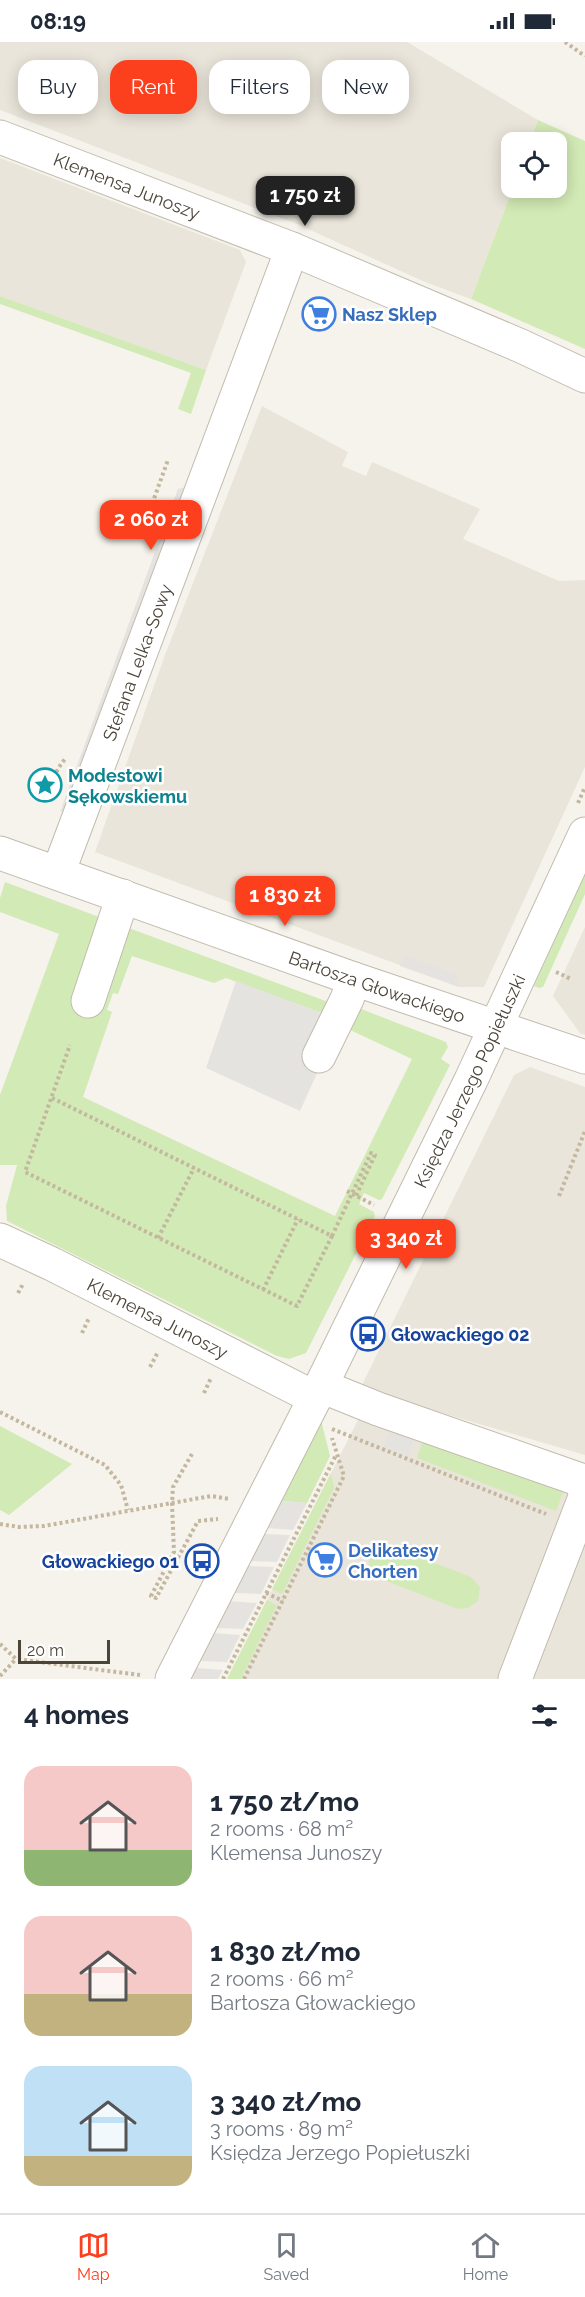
<!DOCTYPE html>
<meta charset="utf-8">
<style>
:root{--surface:#fff;--page:#f6f6f7;--text:#1f2937;--muted:#747a83;--line:#e0e1e3;--accent:#fc3f1d}
body{margin:0;font-family:Raleway,sans-serif;background:var(--page);color:var(--text);height:100vh;display:flex;flex-direction:column;font-size:22px;white-space:nowrap}
*{box-sizing:border-box;margin:0}
p{font-size:20px;color:var(--muted)}
.icon{flex:none;width:33px;height:33px;fill:none;stroke:currentColor;stroke-width:2;stroke-linecap:round;stroke-linejoin:round}
.map{position:relative;height:1637px;overflow:hidden}
.sheet{display:flex;flex-direction:column;background:var(--surface);flex:1}
.sheet>*{flex:none}
.guide{position:absolute;left:18px;top:18px;width:549px;height:54px;display:flex;gap:12px}
.buttons{position:absolute;left:501px;top:90px;display:grid;gap:12px}
.buttons a{display:grid;place-items:center;width:66px;height:66px;border-radius:12px;background:var(--surface);box-shadow:0 3px 15px #0003;font-size:30px}
.scale{position:absolute;left:18px;bottom:15px;width:92px;box-sizing:border-box;padding-left:6px;border:3px solid #4b4439;border-top:0;font-size:16px;line-height:21px;white-space:nowrap;color:#4b4439;-webkit-text-stroke:4px #fff;paint-order:stroke}
.price{position:absolute;translate:-50% -51px;padding:0 14px;border-radius:12px;background:var(--accent);color:#fff;font-size:20px;line-height:39px;filter:drop-shadow(0 2px 3px #0008)}
.price::after{content:'';position:absolute;left:50%;top:36px;width:18px;height:14px;margin-left:-9px;background:inherit;clip-path:polygon(0 0,100% 0,50% 100%)}
.price.active{background:#222;color:#fff}
ul{padding:0;list-style:none}
li{display:flex;align-items:center;gap:18px;height:150px;padding:0 24px}
li span{display:grid;place-items:center;flex:none;width:168px;height:120px;border-radius:18px;color:#555}
li>.icon{margin-inline-start:auto}
span .icon{width:72px;height:72px;fill:#fffc;stroke-width:1}
li b{font-size:26px}
h2{display:flex;justify-content:space-between;align-items:center;height:72px;padding:0 24px;font-size:26px}
.chip{padding:0 21px;border-radius:18px;background:var(--surface);box-shadow:0 3px 15px #0003;font-size:21px;line-height:54px}
.chip.active{background:var(--accent);color:#fff}
.status{display:flex;justify-content:space-between;align-items:center;height:42px;padding:0 30px;background:var(--surface);direction:ltr}
.status svg{height:16px;fill:currentColor}
.menu{display:flex;justify-content:space-around;align-items:center;height:84px;border-top:2px solid var(--line);background:var(--surface);font-size:16px;color:var(--muted)}
.menu a{display:grid;justify-items:center;gap:3px}
.menu .active{color:var(--accent)}
.map>svg:first-child{display:block}
</style>
<div class="status"><b>08:19</b><svg viewBox="0 0 49 12"><path d="M0 12V9h3v3zM5 12V6h3v6zM10 12V3h3v9zM15 12V0h3v12zM26 1h20v11H26zM47 4h2v5h-2z"/></svg></div>
<div class="map">
<svg width="585" height="1637" viewBox="0 0 585 1637">
<rect width="100%" height="100%" fill="#f6f3ec"/>
<!-- residential -->
<g fill="#eae5da">
<polygon points="0,0 407,0 538,78 530,100 512,100 513,146 471,257 425,240 297,182 0,68"/>
<polygon points="0,116 240,208 246,220 206,328 0,254"/>
<polygon points="262,364 348,410 342,424 366,434 372,420 480,467 463,497 559,539 585,538 585,725 484,945 459,945 95,810 165,613"/>
<polygon points="585,885 585,993 580,991 553,954"/>
<polygon points="530,1025 585,1045 585,1413 360,1347 514,1033"/>
<polygon points="362,1370 585,1437 585,1637 227,1637"/>
</g>
<!-- green -->
<g fill="#d2eab5">
<polygon points="538,78 585,99 585,307 471,257 513,146 556,146 556,100 530,100"/>
<polygon points="0,254 206,328 191,372 178,367 191,331 0,262"/>
<polygon points="585,832 585,852 543,945 539,946 534,944"/>
<polygon points="5,840 331,961 327,973 226,936 214,941 132,914 118,952 113,951 107,968 112,970 83,1055 335,1174 412,1017 346,986 356,965 446,1000 448,1005 441,1017 450,1023 382,1157 379,1158 364,1151 359,1162 374,1170 375,1174 306,1311 289,1317 277,1314 7,1179 6,1164 17,1123 0,1123 0,1053 59,892 0,870 0,856"/>
<polygon points="321,1378 330,1414 307,1461 280,1459"/>
<polygon points="0,1384 72,1422 9,1473 0,1468"/>
<polygon points="423,1398 565,1445 556,1469 417,1416"/>
<polygon points="331,1431 334,1446 282,1552 272,1547"/>
<path d="M382 1504H391L471 1535 480 1545 478 1559 468 1566 458 1567 376 1535C365 1525 367 1510 382 1504Z"/>
<polygon points="267,1558 277,1563 241,1637 227,1637"/>
</g>
<!-- parking -->
<g fill="#e5e3e0">
<polygon points="195,443 77,766 60,770 178,447"/>
<polygon points="405,913 456,932 459,945 400,924"/>
<polygon points="236,939 327,973 324,1016 300,1069 206,1026"/>
<polygon points="393,1380 417,1389 408,1415 384,1405"/>
<polygon points="280,1459 307,1461 293,1488 266,1486"/>
<polygon points="263,1492 290,1493 277,1520 250,1519"/>
<polygon points="248,1524 274,1525 261,1552 234,1551"/>
<polygon points="230,1559 257,1561 243,1587 216,1586"/>
<polygon points="213,1591 240,1593 227,1620 200,1619"/>
<polygon points="196,1626 223,1628 218,1637 190,1637"/>
</g>
<g fill="none" stroke-linecap="round" stroke-linejoin="round">
<!-- minor casing -->
<g stroke="#c2bbae" stroke-width="35">
<g id="minor">
<path id="s1" d="M0 95 292 207 521 304 585 334"/>
<path id="s2" d="M0 811 354 937 585 1015"/>
<path id="s3" d="M58 831 292 207"/>
<polyline points="88,959 123,854"/>
<polyline points="319,1014 347,957 354,937"/>
<path id="s4" d="M0 1198 52 1222 315 1356"/>
<polyline points="321,1344 378,1367 578,1437 585,1446"/>
<path id="s5" d="M172 1637 315 1356 471 1038 585 792"/>
<polyline points="515,1637 585,1455 585,1447"/>
</g>
</g>
<!-- path -->
<g stroke="#c4b79f" stroke-width="4" stroke-dasharray="3 3" stroke-linecap="butt">
<polyline points="565,0 585,14"/>
<polyline points="148,473 168,418"/>
<path d="M49 759C50 743 55 729 65 717"/>
<polyline points="578,761 585,745"/>
<polyline points="556,930 571,937"/>
<polyline points="52,1056 332,1194 297,1264 25,1130 70,1003"/>
<polyline points="347,1149 374,1163"/>
<polyline points="559,1154 585,1089"/>
<polyline points="332,1194 371,1111 375,1113 356,1154"/>
<polyline points="158,1196 194,1126"/>
<polyline points="263,1248 298,1177"/>
<polyline points="18,1251 23,1242"/>
<polyline points="82,1291 89,1276"/>
<polyline points="150,1325 158,1310"/>
<polyline points="204,1351 211,1336"/>
<polyline points="0,1370 105,1423 121,1443 128,1468"/>
<polyline points="332,1387 546,1472"/>
<polyline points="192,1412 173,1445 172,1461 174,1510 151,1554 156,1556 198,1479 218,1477"/>
<polyline points="0,1482 19,1485 44,1484 211,1454 230,1457"/>
<polyline points="266,1551 283,1559"/>
<polyline points="0,1602 16,1617 140,1633"/>
<polyline points="0,1634 16,1617"/>
<polyline points="223,1637 336,1413"/>
<polyline points="244,1637 344,1434 332,1396"/>
</g>
<!-- minor -->
<use href="#minor" stroke="#fff" stroke-width="33"/>
</g>
<!-- icons -->
<defs>
<g id="supermarket-ring" transform="scale(1.725)"><circle r="9.5" fill="#fff" stroke="#3f7fe0" stroke-width="1.5"/><path d="M-6-5.5h2.5l.6 2H6L4.5 2H-2.5L-4.4-4H-6ZM-1.5 3.2a1.3 1.3 0 1 0 .1 0ZM3 3.2a1.3 1.3 0 1 0 .1 0Z" fill="#3f7fe0"/></g>
<g id="sight-ring" transform="scale(1.725)"><circle r="9.5" fill="#fff" stroke="#0f9aa8" stroke-width="1.5"/><path d="M0-6L1.8-2.2L6-1.7L2.9 1.2L3.7 5.4L0 3.3L-3.7 5.4L-2.9 1.2L-6-1.7L-1.8-2.2Z" fill="#0f9aa8"/></g>
<g id="bus-ring" transform="scale(1.725)"><circle r="9.5" fill="#fff" stroke="#1a4fb4" stroke-width="1.5"/><path d="M-5-6H5V4H4V6H2V4H-2V6H-4V4H-5ZM-3.5-4V0h7V-4ZM-3.5 1.2v1.5H-2V1.2ZM2 1.2v1.5H3.5V1.2Z" fill="#1a4fb4"/></g>
</defs>
<g fill-rule="evenodd">
<use href="#supermarket-ring" x="319" y="272"/>
<use href="#sight-ring" x="45" y="743"/>
<use href="#bus-ring" x="368" y="1292"/>
<use href="#supermarket-ring" x="325" y="1518"/>
<use href="#bus-ring" x="202" y="1519"/>
</g>
<g text-anchor="middle" dominant-baseline="central" stroke-width="5" stroke-linejoin="round" paint-order="stroke">
<!-- street labels -->
<g font-size="18" fill="#4b4439" stroke="#fff">
<text stroke="none"><textPath href="#s1" startOffset="136">Klemensa Junoszy</textPath></text>
<text stroke="none"><textPath href="#s3" startOffset="225">Stefana Lelka-Sowy</textPath></text>
<text stroke="none"><textPath href="#s2" startOffset="400">Bartosza Głowackiego</textPath></text>
<text stroke="none"><textPath href="#s5" startOffset="668">Księdza Jerzego Popiełuszki</textPath></text>
<text stroke="none"><textPath href="#s4" startOffset="176">Klemensa Junoszy</textPath></text>
</g>
<!-- shop labels -->
<g font-size="18" font-weight="bold" fill="#366cbe" stroke="#fff" text-anchor="start">
<text x="342" y="272">Nasz Sklep</text>
<text x="348" y="1508">Delikatesy<tspan x="348" dy="21">Chorten</tspan></text>
</g>
<!-- culture labels -->
<g font-size="18" font-weight="bold" fill="#0d838f" stroke="#fff" text-anchor="start">
<text x="68" y="733">Modestowi<tspan x="68" dy="21">Sękowskiemu</tspan></text>
</g>
<!-- transit labels -->
<g font-size="18" font-weight="bold" fill="#164399" stroke="#fff" text-anchor="start">
<text x="391" y="1292">Głowackiego 02</text>
<text x="179" y="1519" text-anchor="end">Głowackiego 01</text>
</g>
</g>
</svg>
<div class="buttons">
<a><svg class="icon" aria-label="locate" viewBox="0 0 24 24"><circle cx="12" cy="12" r="6"/><path d="M12 2v4M12 18v4M2 12h4M18 12h4"/></svg></a>
</div>
<div class="scale">20 m</div>
<b class="price active" style="left:305px;top:185px">1 750 zł</b>
<b class="price" style="left:151px;top:509px">2 060 zł</b>
<b class="price" style="left:285px;top:885px">1 830 zł</b>
<b class="price" style="left:406px;top:1228px">3 340 zł</b>
<div class="guide">
<a class="chip">Buy</a>
<a class="chip active">Rent</a>
<a class="chip">Filters</a>
<a class="chip">New</a>
</div>
</div>
<section class="sheet">
<h2>4 homes<svg class="icon" aria-label="filters" viewBox="0 0 24 24"><path d="M4 7h16M4 17h16"/><circle cx="9" cy="7" r="2"/><circle cx="15" cy="17" r="2"/></svg></h2>
<ul>
<li><span style="background:linear-gradient(#f6c9c9 70%,#8fb573 0)"><svg class="icon" aria-label="home" viewBox="0 0 24 24"><path d="M3 11l9-7 9 7M6 9v11h12V9"/></svg></span><div><b>1 750 zł/mo</b><p>2 rooms · 68 m²</p><p>Klemensa Junoszy</p></div></li>
<li><span style="background:linear-gradient(#f6c9c9 65%,#c2b280 0)"><svg class="icon" aria-label="home" viewBox="0 0 24 24"><path d="M3 11l9-7 9 7M6 9v11h12V9"/></svg></span><div><b>1 830 zł/mo</b><p>2 rooms · 66 m²</p><p>Bartosza Głowackiego</p></div></li>
<li><span style="background:linear-gradient(#bfe0f5 75%,#c2b280 0)"><svg class="icon" aria-label="home" viewBox="0 0 24 24"><path d="M3 11l9-7 9 7M6 9v11h12V9"/></svg></span><div><b>3 340 zł/mo</b><p>3 rooms · 89 m²</p><p>Księdza Jerzego Popiełuszki</p></div></li>
</ul>
</section>
<nav class="menu">
<a class="active"><svg class="icon" aria-label="map" viewBox="0 0 24 24"><path d="M3 6l6-2 6 2 6-2v14l-6 2-6-2-6 2zM9 4v14M15 6v14"/></svg>Map</a>
<a><svg class="icon" aria-label="saved" viewBox="0 0 24 24"><path d="M7 4h10v16l-5-4-5 4z"/></svg>Saved</a>
<a><svg class="icon" aria-label="home" viewBox="0 0 24 24"><path d="M3 11l9-7 9 7M6 9v11h12V9"/></svg>Home</a>
</nav>
